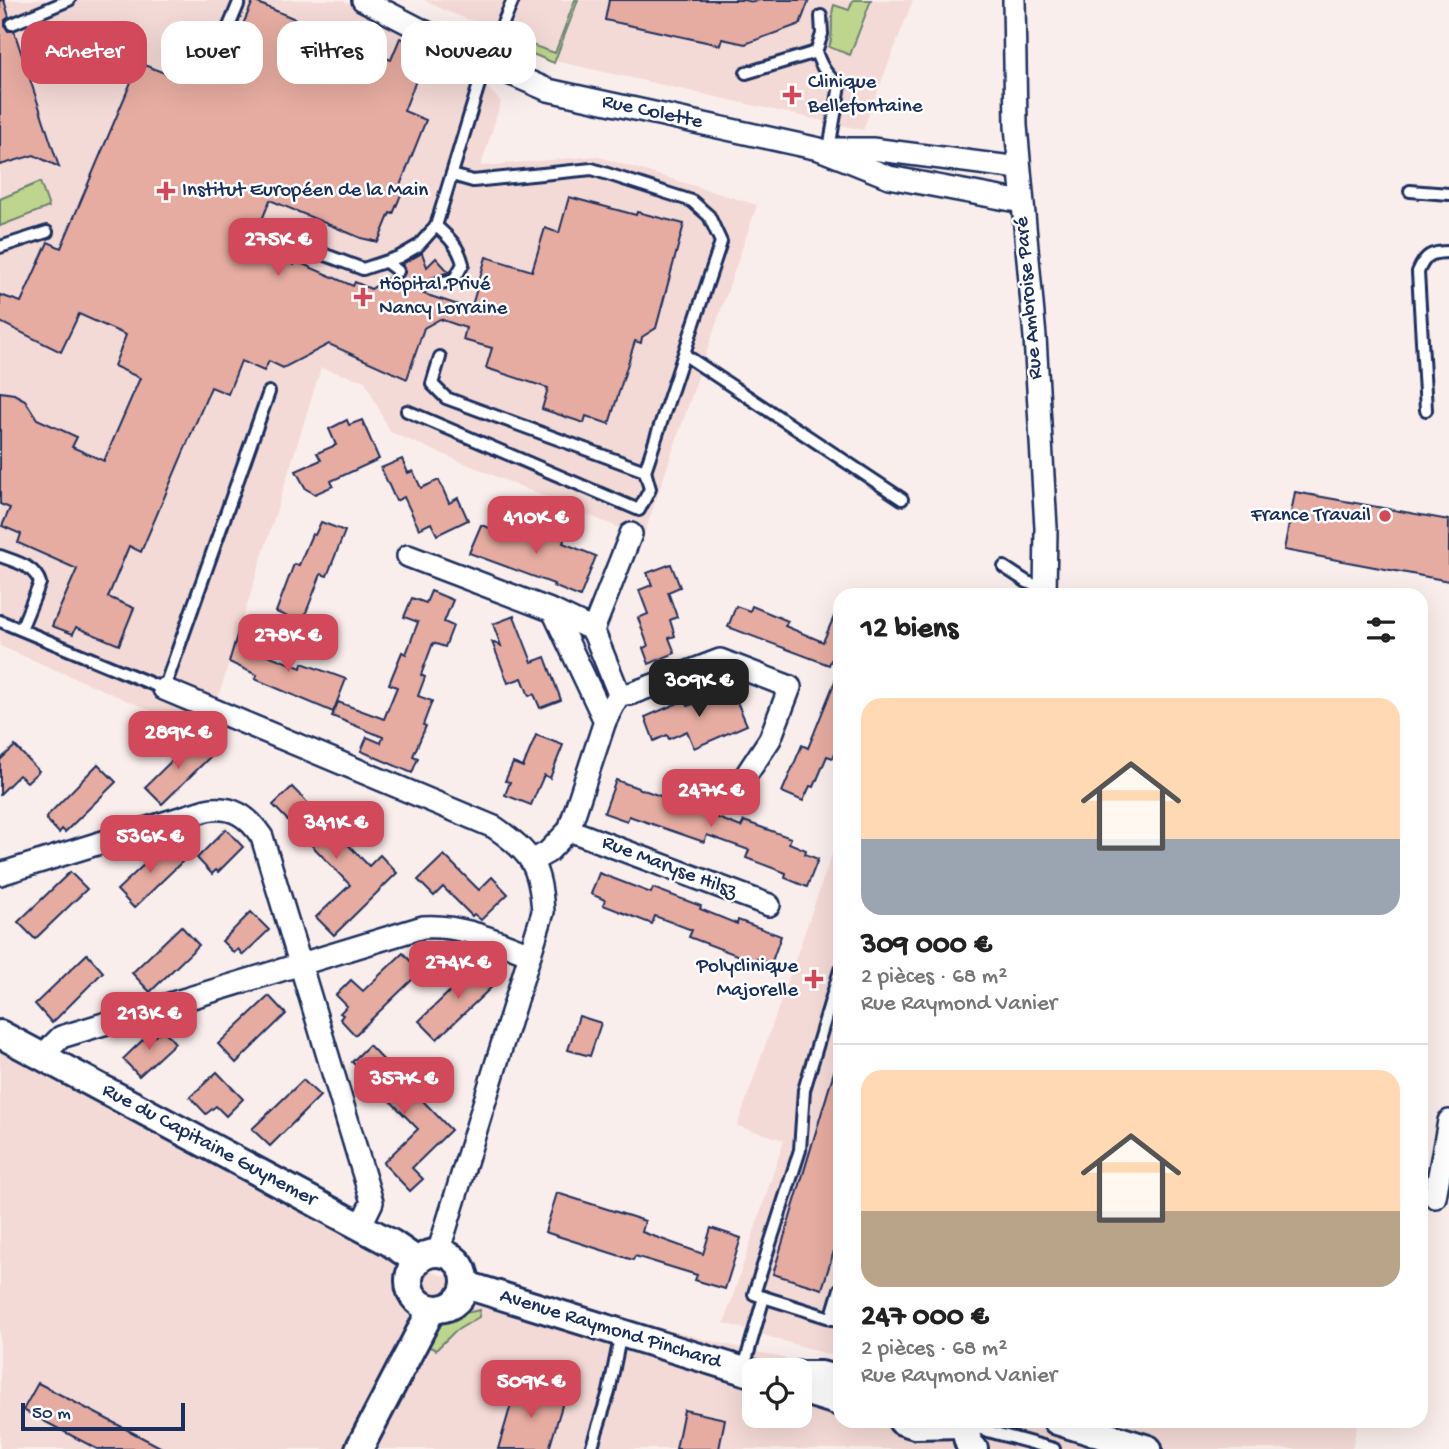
<!DOCTYPE html>
<html lang="fr">
<meta charset="utf-8">
<style>
:root{--surface:#fff;--page:#f2f2f2;--text:#222;--muted:#767676;--line:#e0e0e0;--accent:#d1495b}
body{margin:0;font-family:"Gochi Hand",sans-serif;background:var(--page);color:var(--text);height:100vh;display:flex;flex-direction:column;font-size:26px;white-space:nowrap}
*{box-sizing:border-box;margin:0}
p{font-size:23px;color:var(--muted)}
.icon{flex:none;width:38px;height:38px;fill:none;stroke:currentColor;stroke-width:2;stroke-linecap:round;stroke-linejoin:round}
.map{position:relative;flex:1;overflow:hidden}
.side{position:absolute;left:833px;top:588px;width:595px;height:840px;display:flex;flex-direction:column;background:var(--surface);border-radius:21px;box-shadow:0 7px 28px #0002}
.side>*{flex:none}
.top-card{position:absolute;left:21px;top:21px;width:665px;height:63px;display:flex;gap:14px}
.fabs{position:absolute;left:742px;top:1358px;display:grid;gap:14px}
.fabs a{display:grid;place-items:center;width:70px;height:70px;border-radius:14px;background:var(--surface);box-shadow:0 7px 28px #0002;font-size:35px}
.scale{position:absolute;left:21px;bottom:18px;width:164px;box-sizing:border-box;padding-left:7px;border:4px solid #1b2f5e;border-top:0;font-size:19px;line-height:24px;white-space:nowrap;color:#1b2f5e;-webkit-text-stroke:5px #fff;paint-order:stroke}
.price{position:absolute;translate:-50% -60px;padding:0 16px;border-radius:14px;background:var(--accent);color:#fff;font-size:23px;line-height:46px;filter:drop-shadow(0 2px 4px #0008)}
.price::after{content:'';position:absolute;left:50%;top:42px;width:21px;height:16px;margin-left:-10px;background:inherit;clip-path:polygon(0 0,100% 0,50% 100%)}
.price.current{background:#222;color:#fff}
ul{padding:0;list-style:none}
li{display:grid;align-content:center;gap:14px;height:371px;padding:0 28px}
li+li{border-top:2px solid var(--line)}
li span{display:grid;place-items:center;height:217px;border-radius:21px;color:#555}
li>.icon{margin-inline-start:auto}
span .icon{width:126px;height:126px;fill:#fffc;stroke-width:1}
li b{font-size:30px}
h2{display:flex;justify-content:space-between;align-items:center;height:84px;padding:0 28px;font-size:30px}
.chip{padding:0 24px;border-radius:21px;background:var(--surface);box-shadow:0 7px 28px #0002;font-size:24px;line-height:63px}
.chip.current{background:var(--accent);color:#fff}
.map>svg:first-child{display:block}
</style>
<div class="map">
<svg width="1449" height="1449" viewBox="0 0 1449 1449">
<rect width="100%" height="100%" fill="#faeeec"/>
<filter id="ink" filterUnits="userSpaceOnUse"><feTurbulence type="fractalNoise" baseFrequency=".0143" numOctaves="2"/><feDisplacementMap in="SourceGraphic" scale="14" xChannelSelector="R" yChannelSelector="G"/><feConvolveMatrix kernelMatrix="1 2 1 2 8 2 1 2 1" color-interpolation-filters="sRGB"/></filter>
<g filter="url(#ink)">
<!-- built -->
<g fill="#f4dad6" fill-rule="evenodd">
<polygon points="0,0 342,0 464,63 501,102 481,166 596,156 757,205 643,538 390,432 365,381 321,368 220,692 203,733 0,646 0,226 49,206 39,182 0,199"/>
<polygon points="424,0 913,0 863,130 555,61 557,53 448,12"/>
<polygon points="840,831 840,1358 724,1323 784,1140 737,1126"/>
<path d="M0 1029 437 1274 840 1372V1421H1358L1352 1449H0ZM754 1370H800V1416H754Z"/>
</g>
<!-- green -->
<g fill="#bdd58c" stroke="#6c8275" stroke-width="2">
<polygon points="575,0 578,0 554,63 506,43 508,39 516,42 517,40 555,53"/>
<path d="M853 0H871L850 55 829 47C835 32 829 19 834 5L849 10Z"/>
<polygon points="40,182 49,207 0,226 0,199"/>
<polygon points="480,1310 479,1317 454,1332 436,1350 428,1346 442,1323 465,1313"/>
</g>
<!-- building -->
<g fill="#e6aca1" stroke="#1b2f5e" stroke-width="2">
<polygon points="0,0 4,0 9,17 5,20 5,26 8,31 14,31 59,167 34,155 0,165"/>
<polygon points="609,0 743,0 754,2 759,0 809,0 800,24 745,44 722,39 720,45 605,20"/>
<polygon points="253,1 391,60 400,38 428,50 404,111 426,120 399,188 403,190 393,214 390,213 378,242 361,238 270,200 255,237 266,241 263,250 294,265 296,261 353,286 355,282 371,289 391,276 396,279 402,278 406,271 402,264 422,253 427,267 436,258 449,272 431,278 428,282 430,289 424,294 471,309 486,257 532,271 545,228 559,233 569,197 636,215 637,212 684,224 656,328 642,337 641,343 635,341 609,424 586,416 584,423 542,409 548,388 486,368 492,348 463,340 466,328 440,319 424,328 407,379 329,344 283,368 269,361 264,371 241,361 228,394 211,387 141,552 129,546 108,597 134,608 119,645 76,627 73,634 52,626 77,569 18,543 21,534 2,526 10,508 0,504 0,392 14,394 25,400 37,419 77,437 72,447 104,461 140,378 114,366 126,335 79,314 61,352 0,322 0,295 21,302 48,242 61,248 139,63 167,74 185,24 217,36 209,55 199,52 193,60 198,67 211,72 217,72 231,41 235,43"/>
<polygon points="347,420 349,425 362,420 379,459 331,481 333,486 315,494 306,489 296,471 321,460 317,453 336,445 329,429"/>
<polygon points="402,459 408,473 413,471 421,488 439,480 449,503 458,498 468,520 437,535 431,523 419,529 404,497 396,501 381,468"/>
<polygon points="1295,492 1449,520 1449,581 1284,550"/>
<polygon points="321,522 345,531 327,576 321,574 302,623 276,612 294,564 299,565 312,534 315,535"/>
<polygon points="481,525 495,530 497,525 515,532 516,529 539,537 542,529 565,537 563,543 596,556 580,597 553,586 554,584 469,553"/>
<polygon points="671,564 680,587 668,592 677,617 670,620 675,636 669,638 675,653 649,664 643,648 648,646 638,618 648,614 639,590 652,585 647,573"/>
<polygon points="431,591 453,600 444,622 453,626 445,647 433,643 421,675 425,677 418,696 432,701 423,725 426,726 413,756 418,758 412,773 361,751 367,737 381,743 383,737 332,716 338,702 384,719 397,687 389,684 402,652 406,654 418,622 404,617 412,598 426,603"/>
<polygon points="840,603 840,664 831,660 829,665 728,627 736,606 750,611 752,606 788,621 785,626 823,642"/>
<polygon points="514,616 532,662 545,657 561,700 540,708 534,694 529,696 522,678 508,683 492,642 501,646 493,624"/>
<polygon points="238,632 256,639 254,643 267,648 265,654 301,668 302,663 346,679 333,712 255,679 257,675 229,662"/>
<polygon points="839,671 840,740 833,758 827,756 814,787 810,786 803,801 782,792 802,745 808,748"/>
<polygon points="731,688 747,725 694,748 687,731 669,739 667,735 654,741 645,717 685,700 688,706"/>
<polygon points="536,735 563,745 550,778 544,775 531,805 505,795 510,782 505,781 513,763 523,767"/>
<polygon points="195,738 212,755 162,804 145,787"/>
<polygon points="15,746 39,771 27,782 19,775 0,794 0,760"/>
<polygon points="98,764 116,782 65,832 62,829 59,833 46,819 48,815"/>
<polygon points="616,780 663,797 665,791 702,805 700,811 741,827 744,821 791,838 789,843 806,850 805,854 818,859 807,887 785,878 786,873 746,858 749,850 707,835 704,842 629,816 627,821 604,813"/>
<polygon points="292,787 369,866 380,855 397,873 334,935 316,917 350,885 273,805"/>
<polygon points="226,829 243,847 218,872 216,870 212,874 197,858"/>
<polygon points="167,843 184,860 134,908 117,890"/>
<polygon points="444,855 479,890 492,877 508,894 481,920 474,914 472,916 443,887 434,896 418,880"/>
<polygon points="70,872 87,889 35,939 18,922"/>
<polygon points="599,873 651,893 653,888 701,906 700,909 737,924 738,920 781,936 771,964 756,958 755,962 689,937 692,930 655,916 652,924 603,905 605,900 591,894"/>
<polygon points="251,912 269,930 243,955 238,949 234,953 222,941"/>
<polygon points="181,926 199,945 150,992 132,973"/>
<polygon points="403,953 416,967 413,971 417,975 355,1035 340,1019 343,1015 340,1013 347,1006 336,995 351,980 363,991"/>
<polygon points="87,954 103,972 52,1023 35,1004"/>
<polygon points="478,964 497,982 437,1039 419,1021"/>
<polygon points="269,996 286,1014 236,1063 218,1044"/>
<polygon points="579,1016 601,1023 590,1056 568,1050"/>
<polygon points="163,1029 175,1043 139,1076 123,1059 150,1033 154,1037"/>
<polygon points="369,1045 451,1130 412,1168 423,1179 410,1191 383,1163 418,1129 352,1062"/>
<polygon points="836,1065 840,1066 840,1232 822,1289 773,1274"/>
<polygon points="217,1072 243,1099 226,1116 216,1106 206,1114 190,1097"/>
<polygon points="303,1080 320,1096 270,1146 252,1129"/>
<polygon points="557,1193 645,1221 642,1232 703,1254 711,1228 741,1238 725,1289 695,1280 697,1275 635,1256 633,1260 545,1232"/>
<polygon points="38,1383 164,1449 97,1449 23,1410"/>
<polygon points="517,1384 564,1399 549,1449 498,1449"/>
<polygon points="684,1410 725,1419 719,1449 676,1449"/>
</g>
<g fill="none" stroke-linecap="round" stroke-linejoin="round">
<!-- service casing -->
<g stroke="#1b2f5e" stroke-width="16">
<g id="service">
<path d="M821 16 822 34 816 52C821 66 827 77 840 85L829 149"/>
<polyline points="12,24 69,0"/>
<polyline points="201,60 213,65 240,0"/>
<polyline points="486,63 513,0"/>
<polyline points="746,73 816,52"/>
<polyline points="1410,191 1449,194"/>
<polyline points="0,247 47,232"/>
<polyline points="307,248 363,269 399,257 418,246 436,226 480,81 488,64"/>
<polyline points="386,262 398,271"/>
<path d="M436 284 454 280 463 264C459 247 449 237 436 226"/>
<polyline points="685,355 902,499"/>
<polyline points="440,357 432,384 446,398 645,471 721,242 709,216 692,201 592,169 473,181 452,175"/>
<path d="M1426 410 1418 272C1425 255 1431 252 1449 252"/>
<polyline points="407,411 639,510 650,489 645,471"/>
<path d="M0 556C16 562 35 566 40 583L21 629"/>
<polyline points="1004,567 1027,582 1045,589"/>
<polyline points="0,621 164,689 269,392"/>
<polyline points="840,970 804,1090 800,1150 754,1294 840,1321"/>
<polyline points="831,1319 840,1289"/>
<polyline points="743,1371 764,1297"/>
<polyline points="966,1425 1054,1449"/>
<polyline points="591,1449 609,1392 621,1333"/>
</g>
</g>
<!-- minor casing -->
<g stroke="#1b2f5e" stroke-width="26">
<g id="minor">
<polyline points="363,0 488,64 548,90 819,149 889,177 1022,202"/>
<polyline points="1014,0 1016,126 1035,337 1046,528 1045,595"/>
<polyline points="832,149 872,149 1019,168"/>
<polyline points="408,556 553,611 593,630 619,694 605,721 569,830 548,852 532,861"/>
<polyline points="553,611 605,721"/>
<polyline points="593,630 631,534"/>
<path d="M164 689 494 827C532 853 540 866 543 912L438 1253"/>
<polyline points="619,694 630,694 720,660 790,687 770,739 735,792"/>
<polyline points="569,830 769,905"/>
<path d="M0 874 206 810C232 805 248 816 262 837L372 1202 360 1227"/>
<path d="M41 1057 61 1037 423 927C460 924 496 941 530 954"/>
<polyline points="1435,1197 1449,1121"/>
</g>
</g>
<!-- tertiary casing -->
<g stroke="#1b2f5e" stroke-width="32">
<g id="tertiary">
<polyline points="0,1034 391,1243 417,1261"/>
<circle cx="437" cy="1281" r="28"/>
<polyline points="466,1285 754,1374"/>
<polyline points="800,1375 821,1375 840,1380"/>
<polyline points="800,1385 814,1394 840,1402"/>
<polyline points="902,1421 915,1425 963,1424 968,1421"/>
<polyline points="1057,1421 1148,1449"/>
<polyline points="963,1424 969,1444 974,1449"/>
<polyline points="359,1449 432,1309"/>
</g>
</g>
<!-- service -->
<use href="#service" stroke="#fff" stroke-width="10"/>
<!-- minor -->
<use href="#minor" stroke="#fff" stroke-width="21"/>
<!-- tertiary -->
<use href="#tertiary" stroke="#fff" stroke-width="26"/>
</g>
</g>
<!-- markers -->
<g fill="#d1495b" stroke="#fff" stroke-width="2.5">
<path d="M788.5 84.5h7v7h7v7h-7v7h-7v-7h-7v-7h7z"/>
<path d="M162.5 180.5h7v7h7v7h-7v7h-7v-7h-7v-7h7z"/>
<path d="M359.5 286.5h7v7h7v7h-7v7h-7v-7h-7v-7h7z"/>
<circle cx="1385" cy="516" r="7"/>
<path d="M810.5 968.5h7v7h7v7h-7v7h-7v-7h-7v-7h7z"/>
</g>
<g text-anchor="middle" dominant-baseline="central" stroke-width="5" stroke-linejoin="round" paint-order="stroke">
<!-- poi labels -->
<g font-size="21" fill="#1b2f5e" stroke="#fff" text-anchor="start">
<text x="808" y="83">Clinique<tspan x="808" dy="24">Bellefontaine</tspan></text>
<text x="182" y="191">Institut Européen de la Main</text>
<text x="379" y="285">Hôpital Privé<tspan x="379" dy="24">Nancy Lorraine</tspan></text>
<text x="1371" y="516" text-anchor="end">France Travail</text>
<text x="798" y="967" text-anchor="end">Polyclinique<tspan x="798" dy="24">Majorelle</tspan></text>
</g>
<!-- street labels -->
<g font-size="21" fill="#1b2f5e" stroke="#fff">
<text transform="translate(652 113) rotate(12)">Rue Colette</text>
<text transform="translate(1030 298) rotate(-95)">Rue Ambroise Paré</text>
<text transform="translate(669 868) rotate(21)">Rue Maryse Hilsz</text>
<text transform="translate(209 1146) rotate(28)">Rue du Capitaine Guynemer</text>
<text transform="translate(610 1330) rotate(17)">Avenue Raymond Pinchard</text>
</g>
</g>
</svg>
<div class="fabs">
<a><svg class="icon" aria-label="locate" viewBox="0 0 24 24"><circle cx="12" cy="12" r="6"/><path d="M12 2v4M12 18v4M2 12h4M18 12h4"/></svg></a>
</div>
<div class="scale">50 m</div>
<b class="price" style="left:278px;top:278px">275K €</b>
<b class="price" style="left:536px;top:556px">410K €</b>
<b class="price" style="left:288px;top:674px">278K €</b>
<b class="price current" style="left:699px;top:719px">309K €</b>
<b class="price" style="left:178px;top:771px">289K €</b>
<b class="price" style="left:711px;top:829px">247K €</b>
<b class="price" style="left:336px;top:861px">341K €</b>
<b class="price" style="left:150px;top:875px">536K €</b>
<b class="price" style="left:458px;top:1001px">274K €</b>
<b class="price" style="left:149px;top:1052px">213K €</b>
<b class="price" style="left:404px;top:1117px">357K €</b>
<b class="price" style="left:531px;top:1420px">509K €</b>
<div class="top-card">
<a class="chip current">Acheter</a>
<a class="chip">Louer</a>
<a class="chip">Filtres</a>
<a class="chip">Nouveau</a>
</div>
<section class="side">
<h2>12 biens<svg class="icon" aria-label="filters" viewBox="0 0 24 24"><path d="M4 7h16M4 17h16"/><circle cx="9" cy="7" r="2"/><circle cx="15" cy="17" r="2"/></svg></h2>
<ul>
<li><span style="background:linear-gradient(#ffd9b3 65%,#9aa5b1 0)"><svg class="icon" aria-label="home" viewBox="0 0 24 24"><path d="M3 11l9-7 9 7M6 9v11h12V9"/></svg></span><div><b>309 000 €</b><p>2 pièces · 68 m²</p><p>Rue Raymond Vanier</p></div></li>
<li><span style="background:linear-gradient(#ffd9b3 65%,#b9a48a 0)"><svg class="icon" aria-label="home" viewBox="0 0 24 24"><path d="M3 11l9-7 9 7M6 9v11h12V9"/></svg></span><div><b>247 000 €</b><p>2 pièces · 68 m²</p><p>Rue Raymond Vanier</p></div></li>
</ul>
</section>
</div>
